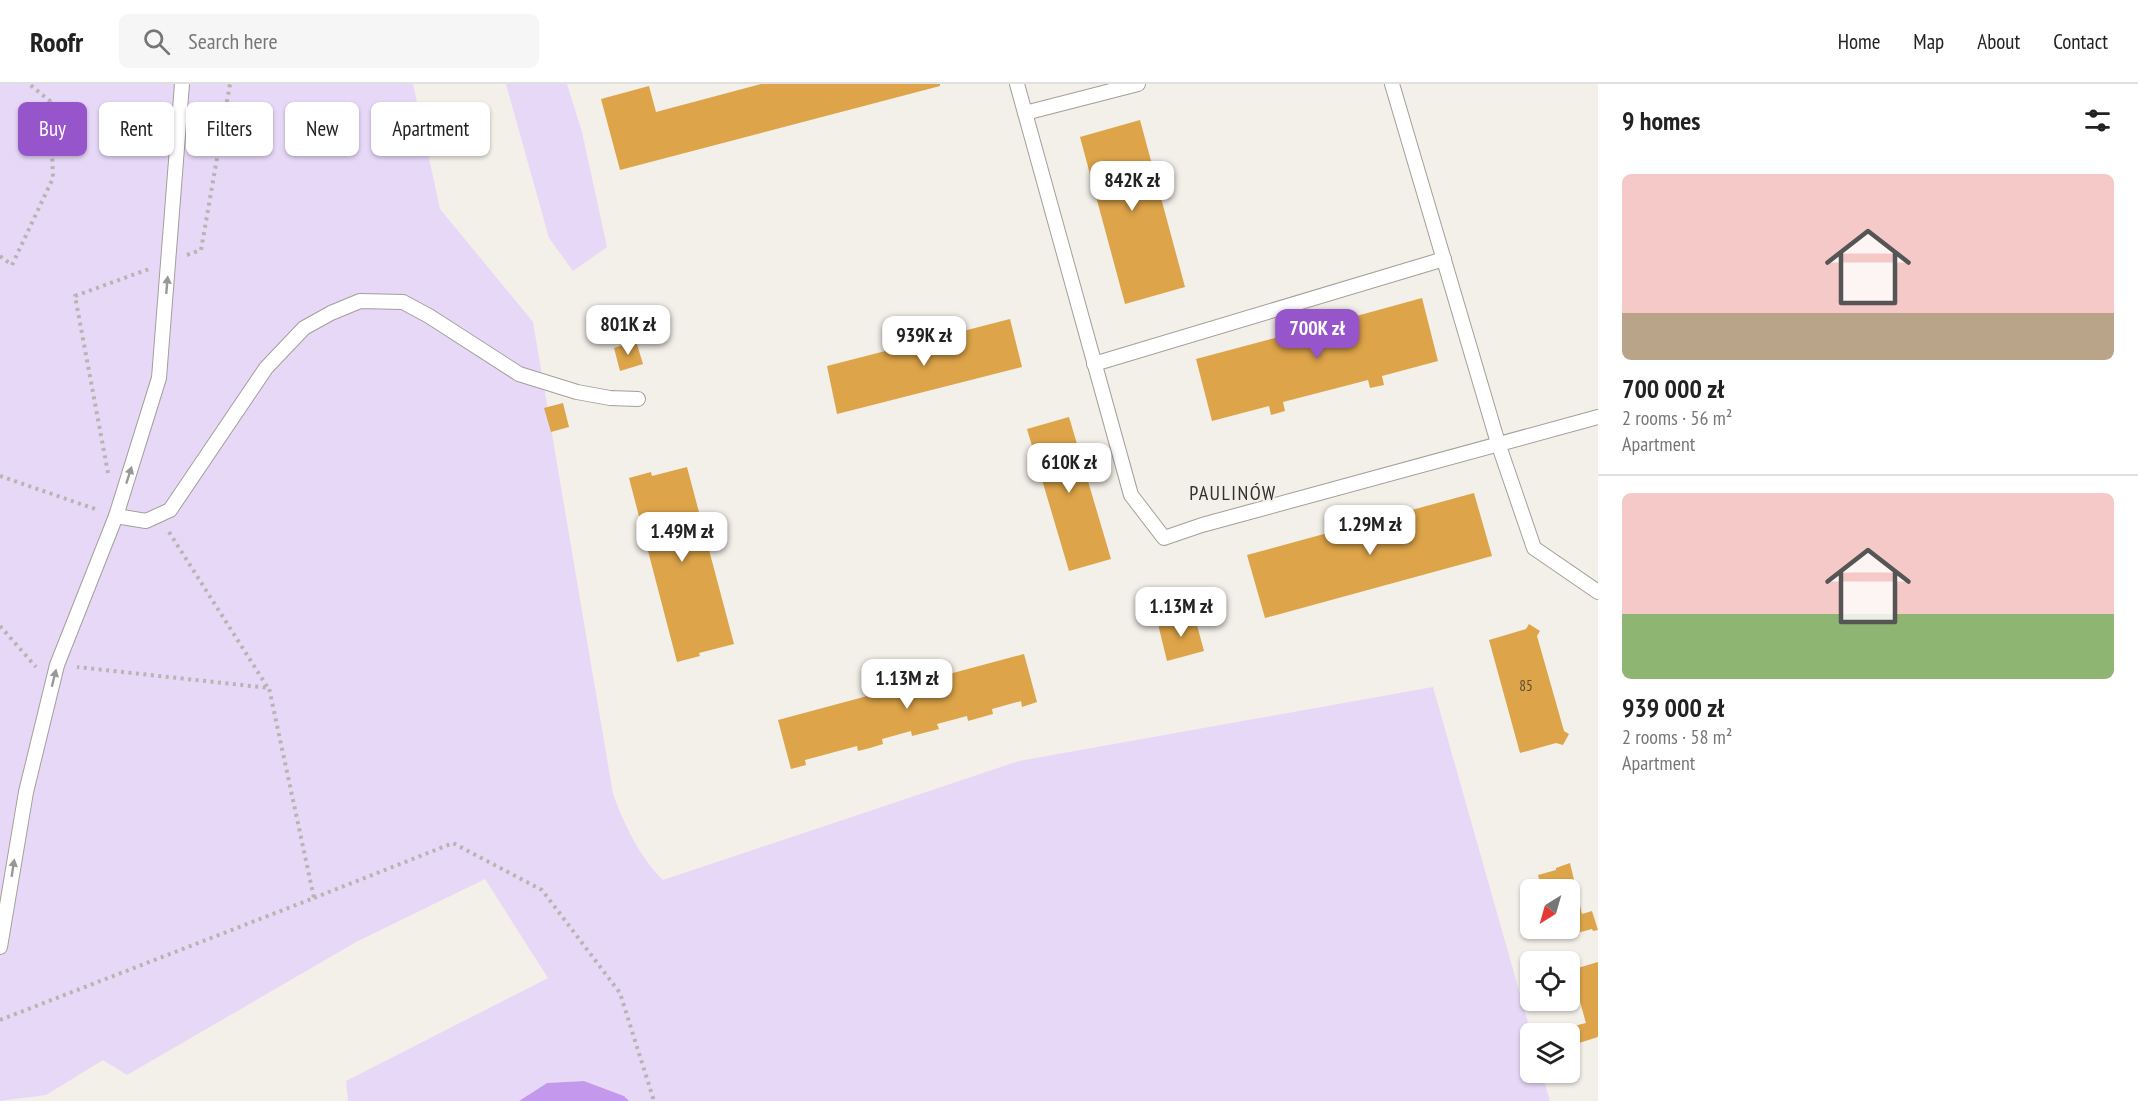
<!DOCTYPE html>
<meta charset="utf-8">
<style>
:root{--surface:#fff;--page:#f6f6f6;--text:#222;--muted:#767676;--line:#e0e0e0;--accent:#9655cb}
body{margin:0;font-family:"PT Sans Narrow",sans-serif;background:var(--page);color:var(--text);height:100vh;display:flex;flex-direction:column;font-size:22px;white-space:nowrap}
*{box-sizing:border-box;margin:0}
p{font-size:20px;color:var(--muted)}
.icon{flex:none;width:33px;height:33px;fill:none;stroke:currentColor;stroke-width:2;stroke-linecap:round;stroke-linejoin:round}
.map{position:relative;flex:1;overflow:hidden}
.side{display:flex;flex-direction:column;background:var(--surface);width:540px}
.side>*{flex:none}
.hud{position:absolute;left:18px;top:18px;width:570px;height:54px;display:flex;gap:12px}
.needle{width:39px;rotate:217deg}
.tools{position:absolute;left:1520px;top:795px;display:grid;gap:12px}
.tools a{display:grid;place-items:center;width:60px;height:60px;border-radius:9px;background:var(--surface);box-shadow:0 2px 4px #0004;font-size:30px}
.price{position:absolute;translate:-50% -51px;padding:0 14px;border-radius:12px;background:#fff;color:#222;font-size:20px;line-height:39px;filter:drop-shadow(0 2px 3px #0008)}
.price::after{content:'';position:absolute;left:50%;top:36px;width:18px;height:14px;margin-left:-9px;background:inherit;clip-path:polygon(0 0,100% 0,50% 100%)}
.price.on{background:var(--accent);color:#fff}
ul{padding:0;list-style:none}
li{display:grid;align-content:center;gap:12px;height:318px;padding:0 24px}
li+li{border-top:2px solid var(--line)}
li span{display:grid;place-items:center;height:186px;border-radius:9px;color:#555}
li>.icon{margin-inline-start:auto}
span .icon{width:108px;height:108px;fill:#fffc;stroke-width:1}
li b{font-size:26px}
h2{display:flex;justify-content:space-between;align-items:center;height:72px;padding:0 24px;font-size:26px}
.chip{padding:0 21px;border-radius:9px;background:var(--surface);box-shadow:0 2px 4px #0004;font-size:21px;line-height:54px}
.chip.on{background:var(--accent);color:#fff}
header{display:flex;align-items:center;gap:36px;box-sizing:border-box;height:84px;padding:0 30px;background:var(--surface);border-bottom:2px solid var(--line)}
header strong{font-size:28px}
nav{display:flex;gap:33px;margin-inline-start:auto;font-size:21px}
.search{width:420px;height:54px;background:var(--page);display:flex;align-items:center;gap:15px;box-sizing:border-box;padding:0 21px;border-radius:9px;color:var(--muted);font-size:22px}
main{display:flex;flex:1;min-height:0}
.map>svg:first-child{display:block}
</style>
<header>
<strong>Roofr</strong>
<div class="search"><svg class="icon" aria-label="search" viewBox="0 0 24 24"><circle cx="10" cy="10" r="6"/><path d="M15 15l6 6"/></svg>Search here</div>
<nav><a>Home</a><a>Map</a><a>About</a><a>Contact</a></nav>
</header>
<main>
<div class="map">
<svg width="1598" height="1017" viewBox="0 0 1598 1017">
<rect width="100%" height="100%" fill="#f3efe9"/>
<!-- green -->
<g fill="#e7d8f8">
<path d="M0 0H413L440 125 533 238 613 710C625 742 639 772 663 796L1019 677 1433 603 1531 949 1530 988 1542 989 1550 1017H629L624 1012 584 997 547 999 519 1017H348L346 997 548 894 485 795 358 857 127 991 103 976 46 1011 0 1017Z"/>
<polygon points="506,0 567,0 582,48 607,163 573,187 549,154"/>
</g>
<!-- water -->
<polygon fill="#c398ed" points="584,997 624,1012 629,1017 519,1017 547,999"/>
<!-- building -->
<g fill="#dda449">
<polygon points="761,0 940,0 940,2 620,86 601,15 649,2 656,28"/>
<polygon points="1140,36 1185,203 1125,220 1080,53"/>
<polygon points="1422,214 1438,277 1382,292 1384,301 1370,304 1368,296 1283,318 1285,327 1271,331 1269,322 1212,337 1196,275 1297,248 1296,244 1319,238 1320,242"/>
<polygon points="1010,235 1022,283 837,330 827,282"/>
<polygon points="636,257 643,280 620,287 614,264"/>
<polygon points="563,319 569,343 551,348 544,324"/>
<polygon points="1069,333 1111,475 1069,487 1027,345"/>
<polygon points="687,383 734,560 699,569 700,572 677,578 629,394 651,388 652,392"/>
<polygon points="1474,409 1492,472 1265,534 1247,471"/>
<polygon points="1194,530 1204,567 1167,577 1158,540"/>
<polygon points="1529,540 1540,547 1537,552 1564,647 1569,650 1563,661 1556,659 1520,669 1489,556 1526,545"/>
<polygon points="1024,570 1037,618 1022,623 1021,617 992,625 993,630 968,637 967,632 937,640 939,645 912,652 911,647 882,655 883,660 870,664 858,667 857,662 805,676 806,681 791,685 778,636"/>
<polygon points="1570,779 1582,830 1592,827 1598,846 1593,847 1592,845 1555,855 1552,844 1569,844 1569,806 1542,806 1538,791 1556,786 1556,784"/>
<polygon points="1598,878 1598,953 1579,959 1574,942 1586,939 1571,886"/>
</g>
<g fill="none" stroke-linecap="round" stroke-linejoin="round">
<!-- service casing -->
<g stroke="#a39f99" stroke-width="16">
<g id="service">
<polyline points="1017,0 1131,411 1164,454 1202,441 1598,333"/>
<polyline points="1392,0 1498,359 1534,464 1598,508"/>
<polyline points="1025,29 1138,0"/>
<polyline points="1094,280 1444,175"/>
<polyline points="116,432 146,437 170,426 266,284 304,244 331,229 360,217 403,218 429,232 519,290 577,308 610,314 638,315"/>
<polyline points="0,863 26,708 57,581 116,432 159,294 182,0"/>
</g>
</g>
<!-- path -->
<g stroke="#b8b5b0" stroke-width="4" stroke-dasharray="3 4.5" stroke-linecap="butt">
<polyline points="187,171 201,166 230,0"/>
<polyline points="0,172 12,181 53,94 50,17 29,0"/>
<polyline points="108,389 75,212 149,185"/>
<polyline points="0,392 98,426"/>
<polyline points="169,448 268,604"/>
<polyline points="0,542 36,583"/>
<polyline points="314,814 453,759 542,806 620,909 654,1017"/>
<polyline points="0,936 314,814 269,604 77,583"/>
</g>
<!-- service -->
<use href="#service" stroke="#fff" stroke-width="14"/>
</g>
<!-- one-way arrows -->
<defs><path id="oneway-solid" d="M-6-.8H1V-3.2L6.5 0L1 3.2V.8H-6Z" transform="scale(1.5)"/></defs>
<g fill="#989896">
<use href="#oneway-solid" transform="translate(167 201) rotate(-85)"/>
<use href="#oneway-solid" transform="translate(129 391) rotate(-72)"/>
<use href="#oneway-solid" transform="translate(54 594) rotate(-76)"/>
<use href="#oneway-solid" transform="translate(13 784) rotate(-81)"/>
</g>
<g text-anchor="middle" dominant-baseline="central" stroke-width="4.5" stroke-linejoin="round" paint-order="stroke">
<!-- number labels -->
<g font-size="15" fill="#5d4d35">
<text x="1526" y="601">85</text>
</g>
<!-- neighbourhood labels -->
<g font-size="20" letter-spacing="1.5" fill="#32302e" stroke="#f3efe9">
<text x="1233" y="409">PAULINÓW</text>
</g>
</g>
</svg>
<div class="tools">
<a><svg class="needle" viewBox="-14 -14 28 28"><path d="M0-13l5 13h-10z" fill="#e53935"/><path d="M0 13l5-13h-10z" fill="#767676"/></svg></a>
<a><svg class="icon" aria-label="locate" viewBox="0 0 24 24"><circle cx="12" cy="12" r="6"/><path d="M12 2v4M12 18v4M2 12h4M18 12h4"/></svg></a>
<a><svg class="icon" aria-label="layers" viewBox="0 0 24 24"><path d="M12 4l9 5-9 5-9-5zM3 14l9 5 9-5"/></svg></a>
</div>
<b class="price" style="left:1132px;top:128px">842K zł</b>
<b class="price" style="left:628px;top:272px">801K zł</b>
<b class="price on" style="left:1317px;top:276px">700K zł</b>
<b class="price" style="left:924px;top:283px">939K zł</b>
<b class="price" style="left:1069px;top:410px">610K zł</b>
<b class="price" style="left:1370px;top:472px">1.29M zł</b>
<b class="price" style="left:682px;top:479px">1.49M zł</b>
<b class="price" style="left:1181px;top:554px">1.13M zł</b>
<b class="price" style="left:907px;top:626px">1.13M zł</b>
<div class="hud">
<a class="chip on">Buy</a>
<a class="chip">Rent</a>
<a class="chip">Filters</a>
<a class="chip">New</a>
<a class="chip">Apartment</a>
</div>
</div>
<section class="side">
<h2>9 homes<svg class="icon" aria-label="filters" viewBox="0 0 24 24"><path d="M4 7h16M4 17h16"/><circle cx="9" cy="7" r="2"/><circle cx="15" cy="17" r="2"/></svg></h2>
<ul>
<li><span style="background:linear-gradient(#f6c9c9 75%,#b9a48a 0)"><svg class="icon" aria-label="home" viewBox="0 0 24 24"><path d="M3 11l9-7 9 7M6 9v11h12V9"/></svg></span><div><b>700 000 zł</b><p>2 rooms · 56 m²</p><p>Apartment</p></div></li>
<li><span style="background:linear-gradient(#f6c9c9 65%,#8fb573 0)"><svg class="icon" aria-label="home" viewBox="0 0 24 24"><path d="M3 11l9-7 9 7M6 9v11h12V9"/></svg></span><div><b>939 000 zł</b><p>2 rooms · 58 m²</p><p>Apartment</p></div></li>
</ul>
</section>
</main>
